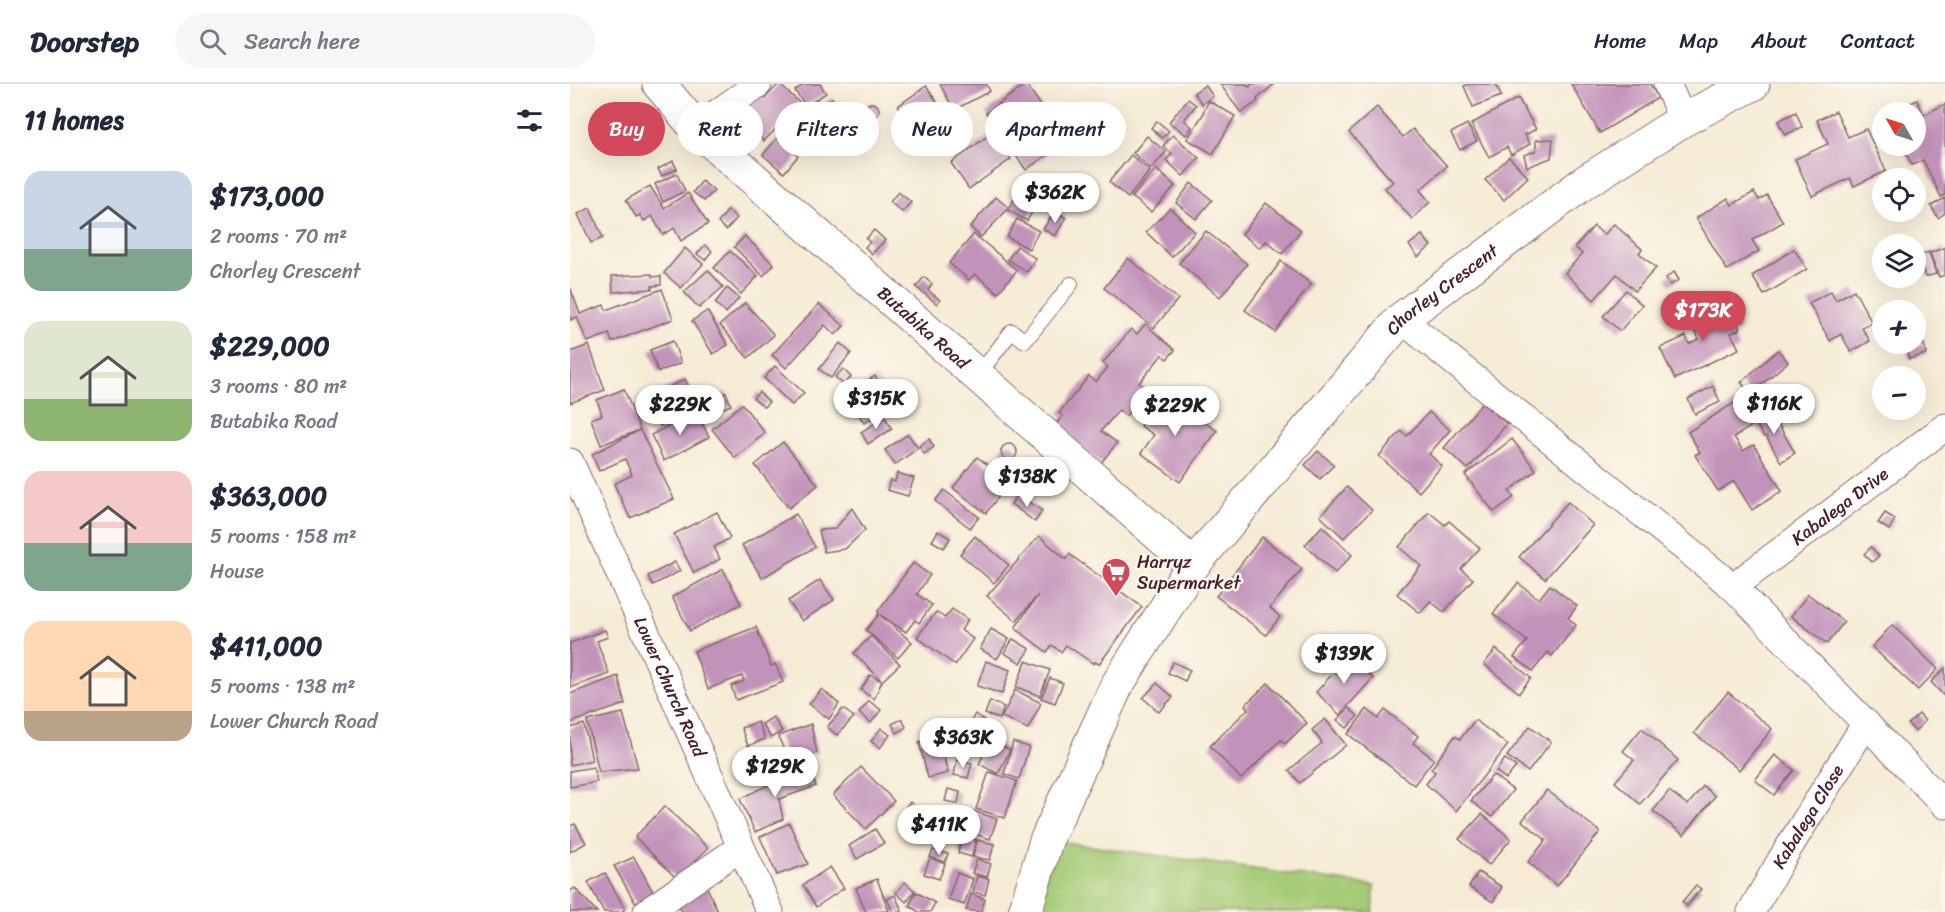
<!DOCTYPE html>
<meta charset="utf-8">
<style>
:root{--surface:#fff;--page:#f6f6f7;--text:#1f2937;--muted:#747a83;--line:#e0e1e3;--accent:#d1495b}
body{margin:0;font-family:Sriracha,sans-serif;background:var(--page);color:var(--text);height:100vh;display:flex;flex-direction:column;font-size:22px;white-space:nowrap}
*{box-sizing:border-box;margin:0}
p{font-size:20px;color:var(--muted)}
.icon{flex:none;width:33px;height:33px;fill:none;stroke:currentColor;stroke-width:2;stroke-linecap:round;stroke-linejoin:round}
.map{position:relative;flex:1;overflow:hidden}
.panel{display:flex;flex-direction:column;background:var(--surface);width:570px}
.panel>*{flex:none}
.hud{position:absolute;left:18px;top:18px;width:570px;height:54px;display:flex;gap:12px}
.needle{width:39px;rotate:309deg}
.tools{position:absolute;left:1302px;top:18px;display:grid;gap:12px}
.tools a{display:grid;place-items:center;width:54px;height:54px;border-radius:50%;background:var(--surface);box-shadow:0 6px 24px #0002;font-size:30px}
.price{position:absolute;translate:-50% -51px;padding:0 14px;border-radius:21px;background:#fff;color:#222;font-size:20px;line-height:39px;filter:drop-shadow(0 2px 3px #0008)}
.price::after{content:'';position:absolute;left:50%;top:36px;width:18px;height:14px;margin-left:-9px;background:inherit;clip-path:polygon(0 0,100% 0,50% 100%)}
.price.active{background:var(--accent);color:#fff}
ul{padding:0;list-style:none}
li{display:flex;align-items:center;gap:18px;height:150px;padding:0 24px}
li span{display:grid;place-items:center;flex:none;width:168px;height:120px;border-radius:18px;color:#555}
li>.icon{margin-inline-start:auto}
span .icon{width:72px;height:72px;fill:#fffc;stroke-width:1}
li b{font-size:26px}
h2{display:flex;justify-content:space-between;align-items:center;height:72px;padding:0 24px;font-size:26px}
.chip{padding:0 21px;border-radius:27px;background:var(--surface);box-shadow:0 6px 24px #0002;font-size:21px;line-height:54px}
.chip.active{background:var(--accent);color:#fff}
header{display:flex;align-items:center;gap:36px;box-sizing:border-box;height:84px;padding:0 30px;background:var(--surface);border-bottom:2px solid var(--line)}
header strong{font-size:28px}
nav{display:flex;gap:33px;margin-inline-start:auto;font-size:21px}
.search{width:420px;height:54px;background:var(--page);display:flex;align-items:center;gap:15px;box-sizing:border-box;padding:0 21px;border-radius:33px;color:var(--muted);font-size:22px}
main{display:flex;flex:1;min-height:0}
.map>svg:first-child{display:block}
</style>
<header>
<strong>Doorstep</strong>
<div class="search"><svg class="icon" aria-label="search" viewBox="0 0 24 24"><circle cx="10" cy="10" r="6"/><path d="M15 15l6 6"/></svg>Search here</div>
<nav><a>Home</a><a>Map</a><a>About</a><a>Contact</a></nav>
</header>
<main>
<section class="panel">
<h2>11 homes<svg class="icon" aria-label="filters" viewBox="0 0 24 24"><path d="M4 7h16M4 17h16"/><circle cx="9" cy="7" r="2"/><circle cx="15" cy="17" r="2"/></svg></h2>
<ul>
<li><span style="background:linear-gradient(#c9d6e8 65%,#7fa58c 0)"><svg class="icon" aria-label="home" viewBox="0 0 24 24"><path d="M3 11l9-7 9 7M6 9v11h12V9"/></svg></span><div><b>$173,000</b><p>2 rooms · 70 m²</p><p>Chorley Crescent</p></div></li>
<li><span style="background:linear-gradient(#dfe7d0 65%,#8fb573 0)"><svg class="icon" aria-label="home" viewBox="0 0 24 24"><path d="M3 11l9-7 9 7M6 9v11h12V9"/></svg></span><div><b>$229,000</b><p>3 rooms · 80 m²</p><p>Butabika Road</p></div></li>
<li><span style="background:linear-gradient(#f6c9c9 60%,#7fa58c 0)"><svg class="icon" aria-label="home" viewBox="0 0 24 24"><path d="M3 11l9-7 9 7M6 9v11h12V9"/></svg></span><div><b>$363,000</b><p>5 rooms · 158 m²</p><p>House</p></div></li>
<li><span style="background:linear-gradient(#ffd9b3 75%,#b9a48a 0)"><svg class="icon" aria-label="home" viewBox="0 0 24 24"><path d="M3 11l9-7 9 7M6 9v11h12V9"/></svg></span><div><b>$411,000</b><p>5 rooms · 138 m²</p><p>Lower Church Road</p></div></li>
</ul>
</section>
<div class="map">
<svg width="1375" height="828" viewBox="0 0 1375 828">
<rect width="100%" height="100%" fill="#fbf7ec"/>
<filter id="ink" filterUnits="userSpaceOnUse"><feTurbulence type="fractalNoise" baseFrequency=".0167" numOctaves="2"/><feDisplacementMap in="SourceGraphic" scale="12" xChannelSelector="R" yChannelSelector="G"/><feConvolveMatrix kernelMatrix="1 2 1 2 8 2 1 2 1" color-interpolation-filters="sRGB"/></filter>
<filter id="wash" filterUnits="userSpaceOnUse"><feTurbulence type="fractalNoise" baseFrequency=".008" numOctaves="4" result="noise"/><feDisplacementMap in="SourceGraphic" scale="24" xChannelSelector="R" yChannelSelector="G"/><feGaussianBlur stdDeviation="1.35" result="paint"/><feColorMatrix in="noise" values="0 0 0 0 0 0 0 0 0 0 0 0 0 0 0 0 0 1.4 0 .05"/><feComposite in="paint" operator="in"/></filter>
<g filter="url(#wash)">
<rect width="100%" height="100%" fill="#f6ecd6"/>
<!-- green -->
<polygon fill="#a6cb76" stroke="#787550" stroke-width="1.5" points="485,757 804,802 803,828 467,828"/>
<g id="blocks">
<!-- building -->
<g fill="#c293ba">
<polygon points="209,0 231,20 194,57 169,32 191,9 195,14"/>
<polygon points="234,0 250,0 256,9 236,22 225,7"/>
<polygon points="370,0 416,0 420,7 384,26"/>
<polygon points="456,0 496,57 456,86 416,29"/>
<polygon points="650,0 677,0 679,3 682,0 704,0 687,15 688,17 671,29"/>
<polygon points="898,0 926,0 931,12 903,23 894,2"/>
<polygon points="1001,0 1080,0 1088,14 1030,49"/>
<polygon points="635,1 643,12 632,20 624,9"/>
<polygon points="356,2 375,29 347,49 328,22"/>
<polygon points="262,14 269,23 254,32 248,23"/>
<polygon points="948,14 966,45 955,51 960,60 941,71 937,63 919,73 901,40"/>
<polygon points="618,15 626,21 614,36 622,43 616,51 599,38"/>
<polygon points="1347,16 1354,31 1375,20 1375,111 1371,113 1353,76 1342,81 1332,62 1346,62 1346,28 1322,28"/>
<polygon points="639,17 665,32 643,70 617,55 634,29 633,28"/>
<circle cx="302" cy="26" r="7"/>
<polygon points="807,23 833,53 843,45 877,82 850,106 860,118 842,135 815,104 823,98 779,48"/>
<polygon points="1266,27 1278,53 1296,45 1316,87 1284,102 1280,94 1242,112 1225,75 1258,60 1247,36"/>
<polygon points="1226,28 1232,43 1215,51 1208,37"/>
<polygon points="587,37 599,47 592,54 581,44"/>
<polygon points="897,40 907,57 890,66 881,49"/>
<polygon points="422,49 441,75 399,105 381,79"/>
<polygon points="603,51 629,74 613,92 596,76 602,70 593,62"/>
<polygon points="577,52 596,68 581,85 563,69"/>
<polygon points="207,54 228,72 214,89 193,71"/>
<polygon points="983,55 981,74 957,83 954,71 966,67 966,56"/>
<polygon points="561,71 580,87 558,114 539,98"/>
<polygon points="939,73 958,93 934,116 915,96"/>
<polygon points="103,77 107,85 92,92 88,85"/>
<polygon points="586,85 605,102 581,128 562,113"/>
<polygon points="107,90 115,107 93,118 85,100"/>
<polygon points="132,97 144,107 134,117 123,108"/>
<polygon points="621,99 642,116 626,135 606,119"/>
<polygon points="80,102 94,124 118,109 138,140 111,157 104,144 93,151 82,132 74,137 70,131 66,133 56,116"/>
<polygon points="328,108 341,118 332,128 320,118"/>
<polygon points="1184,108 1189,116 1197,111 1213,138 1182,156 1189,167 1157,186 1126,134 1158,114 1162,121"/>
<polygon points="426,113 439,124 411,153 400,143"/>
<polygon points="445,114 464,124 457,137 438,126"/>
<polygon points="1375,114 1375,129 1368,134 1361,122"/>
<polygon points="696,119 731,146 712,170 696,157 690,164 672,150"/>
<polygon points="20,124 33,154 21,159 8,130"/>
<polygon points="600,124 625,148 602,173 576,148"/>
<polygon points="158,126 167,134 156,146 148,139"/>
<polygon points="485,127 496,134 485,152 473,145"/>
<polygon points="447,135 469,147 459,165 437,153"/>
<polygon points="1044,140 1072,165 1069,169 1086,184 1065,207 1047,190 1024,216 995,189 1012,170 1005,163 1024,142 1034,151"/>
<polygon points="304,146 315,156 302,170 295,163 300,158 296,155"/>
<polygon points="636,147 677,180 650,213 609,179"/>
<polygon points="404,150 447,186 428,209 405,190 399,196 379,179"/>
<polygon points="852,151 861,162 848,173 839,161"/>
<polygon points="175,152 204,181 193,192 164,163"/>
<polygon points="135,161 142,167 135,176 127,170"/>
<polygon points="447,162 466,175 457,188 438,175"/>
<polygon points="1375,163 1375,191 1369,193 1360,169"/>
<polygon points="115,164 133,180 111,204 94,189"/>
<polygon points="1224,165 1237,185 1194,211 1182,192"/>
<polygon points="160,167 188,192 171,210 144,184"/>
<polygon points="1359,168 1366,190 1355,193 1349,172"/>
<polygon points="558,174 608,215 584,244 534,204"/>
<polygon points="711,177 741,200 705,248 675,226"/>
<polygon points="138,186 153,203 129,224 114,208"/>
<polygon points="1104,188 1109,196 1100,201 1096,194"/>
<polygon points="82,190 82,193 91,192 91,201 82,202 82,205 43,208 42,192"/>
<polygon points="354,193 362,200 358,206 370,216 367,220 346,203"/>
<polygon points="0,203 10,230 34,221 36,226 92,205 103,235 42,258 39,250 17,258 7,233 0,236"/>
<polygon points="157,204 169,214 156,229 145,219"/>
<polygon points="1056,206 1072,221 1050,247 1033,232"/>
<polygon points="1284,206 1302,239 1292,244 1300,257 1281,268 1271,250 1260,257 1239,219 1261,207 1266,216"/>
<polygon points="175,219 204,251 178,274 150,241"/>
<polygon points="1151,219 1157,233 1164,231 1170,245 1161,249 1169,265 1105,295 1090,264 1116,252 1119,260 1129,255 1119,234"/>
<polygon points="249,220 274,242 265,251 255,241 216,284 202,271"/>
<polygon points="137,227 158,261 143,270 122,237"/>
<polygon points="575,240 605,266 597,275 592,271 569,299 577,306 556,332 549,326 531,347 547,359 531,379 485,341 493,332 489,329 519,292 526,298 538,283 533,279 561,245 567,250"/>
<polygon points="103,257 111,279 88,288 80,266"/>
<polygon points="270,259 281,269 261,294 249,285"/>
<polygon points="1354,260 1356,270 1339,275 1336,265"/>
<polygon points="19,261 35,306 0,319 0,268"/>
<polygon points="1208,266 1218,278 1180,310 1171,298"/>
<polygon points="205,282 234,309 222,321 194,294"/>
<polygon points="273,285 281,293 274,301 265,293"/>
<polygon points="305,292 323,320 294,339 285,325 282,326 275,316 278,314 276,311"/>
<polygon points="115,295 129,322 90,342 76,315"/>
<polygon points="1143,302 1150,318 1125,330 1118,315"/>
<polygon points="54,305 70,346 31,361 21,335 32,331 27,316"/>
<polygon points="189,308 199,318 194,323 183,314"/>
<polygon points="156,309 161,321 141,329 136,316"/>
<polygon points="594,309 647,347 610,398 571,369 584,351 571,342"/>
<polygon points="912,319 937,340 898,385 874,364"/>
<polygon points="1164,319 1169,328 1175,324 1185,340 1164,353 1173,367 1184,361 1212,407 1182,426 1164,397 1148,407 1125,371 1130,368 1118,348"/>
<polygon points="172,320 195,349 165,374 142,345"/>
<polygon points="1200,326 1225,369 1211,378 1196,352 1194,353 1183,336"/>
<polygon points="126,327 139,353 94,377 81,351"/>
<polygon points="859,328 880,346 859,370 872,382 849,408 809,372 831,347 837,352"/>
<polygon points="315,333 322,345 298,360 291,348"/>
<polygon points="70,346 104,415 60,434 44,400 62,391 55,375 29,387 22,370"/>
<polygon points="338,350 348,364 325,381 315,366"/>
<polygon points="359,355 364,363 354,370 349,362"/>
<polygon points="942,355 966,386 939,407 944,413 924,428 895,391"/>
<polygon points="213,358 248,401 219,424 185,381"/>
<circle cx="439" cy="368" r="8"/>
<polygon points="748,367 764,381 750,395 735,381"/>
<polygon points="407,373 440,398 416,429 383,404"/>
<polygon points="327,389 344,394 338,412 317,406 320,396 325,398"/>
<polygon points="777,403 802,426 774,454 750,432"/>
<polygon points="374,406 409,433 400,444 365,417"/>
<polygon points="448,410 472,427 465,438 441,420"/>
<polygon points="998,418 1023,441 975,495 949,473"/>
<polygon points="282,424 295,446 275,465 254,468 249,446 265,445"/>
<polygon points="147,428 160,454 144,463 150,475 124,489 104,450"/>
<polygon points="859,428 875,441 879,437 910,464 891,485 903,495 874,528 860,517 850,529 827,510 851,482 829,463"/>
<polygon points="1315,429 1325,435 1319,446 1308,439"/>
<polygon points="226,430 245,463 192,494 172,461"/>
<polygon points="752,442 782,471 765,489 735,461"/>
<polygon points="368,447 380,454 374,464 362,457"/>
<polygon points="405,452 439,481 424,499 390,470"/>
<polygon points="469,452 496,475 499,470 572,523 529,580 525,578 524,580 496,561 491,568 482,561 477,568 445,544 468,511 446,537 417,512"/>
<polygon points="692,453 732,485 700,524 710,533 696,551 646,512"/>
<polygon points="1301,463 1309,472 1302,478 1294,470"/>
<polygon points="105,478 110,487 83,501 78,492"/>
<polygon points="343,479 360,491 347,510 362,521 349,539 345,536 336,548 310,531 342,558 328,574 296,546 309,530 308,527"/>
<polygon points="153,485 171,520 120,547 102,513"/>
<polygon points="250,496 264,516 232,537 218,517"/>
<polygon points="948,499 969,515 980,501 1007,522 998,534 1006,541 982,572 978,568 963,587 944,573 957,557 923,530"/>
<polygon points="1238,510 1274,538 1257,560 1221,532"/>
<polygon points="382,525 398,536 391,546 403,555 385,581 347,553 366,528 375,534"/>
<polygon points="1322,541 1368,585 1348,606 1302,563"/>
<polygon points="186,543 201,582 205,580 213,598 166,616 161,602 174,597 172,592 138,605 124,567"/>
<polygon points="421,545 439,555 427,575 410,565"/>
<polygon points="35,546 38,553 27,557 39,590 0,604 0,559"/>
<polygon points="301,552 330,580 312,597 284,569"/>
<polygon points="443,555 460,565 451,579 434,569"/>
<polygon points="926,565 961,594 949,609 914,580"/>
<polygon points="779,572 803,594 770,631 746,608"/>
<polygon points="416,577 440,586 432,610 407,602"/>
<polygon points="456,577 480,586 470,612 446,603"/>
<polygon points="603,578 620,586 615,597 598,589"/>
<polygon points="1375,584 1375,613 1361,598"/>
<polygon points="300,591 312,597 304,615 291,606"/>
<polygon points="48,592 55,620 0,639 0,610"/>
<polygon points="480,594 493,599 485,619 471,614"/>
<polygon points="587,599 603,613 589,628 573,614"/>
<polygon points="698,599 737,639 715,660 711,656 671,695 640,662 678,625 675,621"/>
<polygon points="252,605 269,620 259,635 239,620"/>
<polygon points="445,606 471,619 458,645 432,633"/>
<polygon points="1158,608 1202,645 1169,686 1124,649"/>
<polygon points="299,617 311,626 301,639 289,629"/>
<polygon points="420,617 434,623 430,635 415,630"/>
<polygon points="779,624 788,632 777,644 767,636"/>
<polygon points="273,625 284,633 267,651 257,643"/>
<polygon points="797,625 808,635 815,626 848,652 843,659 864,675 844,701 778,650"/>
<polygon points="53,629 68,684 29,688 17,637"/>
<polygon points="405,630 414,636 409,644 400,639"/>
<polygon points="1349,630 1355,637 1345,647 1338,640"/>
<polygon points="203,633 212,647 201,654 192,640"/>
<polygon points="332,635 336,643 327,649 322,640"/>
<polygon points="755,635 776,661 730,699 719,686 752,659 742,646"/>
<polygon points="905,636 938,661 886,727 856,700 865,688 861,685 885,652 890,655"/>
<polygon points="188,638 195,655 178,662 171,644"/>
<polygon points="413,639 424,643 415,663 405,659"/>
<polygon points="14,640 22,676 0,681 0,644"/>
<polygon points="241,640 247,669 218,675 208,652"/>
<polygon points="395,640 408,647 401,658 389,650"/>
<polygon points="960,642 981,658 958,688 937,672"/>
<polygon points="311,644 320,651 310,664 301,657"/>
<polygon points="1072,644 1108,676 1070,720 1045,698 1064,676 1053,667"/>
<polygon points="368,653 378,689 358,694 349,658"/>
<polygon points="421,656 440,666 428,690 409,680"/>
<polygon points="443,658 459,663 449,695 434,690"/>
<polygon points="1205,671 1224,686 1204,711 1185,696"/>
<polygon points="935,675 946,683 936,695 926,687"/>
<polygon points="387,676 402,679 398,694 384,691"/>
<polygon points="237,681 246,702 209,715 213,735 185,748 170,715"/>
<polygon points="24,683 27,698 0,703 0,687"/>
<polygon points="291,683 324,717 296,745 263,711"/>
<polygon points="419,688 447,697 435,734 406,725"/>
<polygon points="923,691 943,706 922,733 901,717"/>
<polygon points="1133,702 1145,712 1114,751 1083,727 1099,707 1118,721"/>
<polygon points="378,705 390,708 388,720 375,717"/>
<polygon points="977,706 1030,748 987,802 958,778 976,756 952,737"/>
<polygon points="340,718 352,729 340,743 328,732"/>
<polygon points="95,722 138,764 107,795 65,753"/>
<polygon points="395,724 427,735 420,755 389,745"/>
<polygon points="372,726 390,731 386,744 368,739"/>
<polygon points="912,730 941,755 919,781 889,755"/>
<polygon points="351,732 362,740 353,752 342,744"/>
<polygon points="219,739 238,780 207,791 190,753"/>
<polygon points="5,740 16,759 0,768 0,742"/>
<polygon points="305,745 314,759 287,775 279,762"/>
<polygon points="392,752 406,756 402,773 388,769"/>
<polygon points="407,756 424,760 420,776 403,773"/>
<polygon points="363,766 378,770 375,778 360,773"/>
<polygon points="64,773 84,810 66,820 44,782"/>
<polygon points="360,774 375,780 369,795 354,790"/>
<polygon points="407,775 421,780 417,793 402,789"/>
<polygon points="260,783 274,804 246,823 233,801"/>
<polygon points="908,788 932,803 923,818 899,803"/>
<polygon points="35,789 55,825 51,828 34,828 18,798"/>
<polygon points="387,789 403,795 394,821 378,815"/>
<polygon points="407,792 419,795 415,811 403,808"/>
<polygon points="307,795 319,827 296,828 286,804"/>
<polygon points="335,798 345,807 336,818 326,809"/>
<polygon points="136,801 148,828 112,828 106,814"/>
<polygon points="1126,801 1131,805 1117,822 1112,818"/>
<polygon points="5,804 27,828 0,828 0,807"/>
<polygon points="346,808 365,819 360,828 349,828 339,822"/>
<polygon points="401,810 415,815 411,828 396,826"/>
<polygon points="325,811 332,827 330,828 323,828 317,815"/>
</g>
</g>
</g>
<g filter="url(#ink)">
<use href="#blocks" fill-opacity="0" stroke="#866767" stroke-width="1.5"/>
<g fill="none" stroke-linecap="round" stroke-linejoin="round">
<!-- lane casing -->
<g stroke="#866767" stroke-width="16">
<polyline id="lane" points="408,291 442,247 455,257 501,200"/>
</g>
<!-- street casing -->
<g stroke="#866767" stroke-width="29">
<g id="street">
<polyline points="1097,0 1113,36"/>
<polyline points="126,44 188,0"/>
<polyline points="831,235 1163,503 1375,721"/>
<path id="s1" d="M0 378 200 828"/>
<path id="s2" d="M1163 503 1375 343"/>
<polyline points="77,828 170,764"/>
<path id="s3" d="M1181 828 1211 776 1296 639"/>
</g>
</g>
<!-- secondary casing -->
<g stroke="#866767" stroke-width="35">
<g id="secondary">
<path id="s4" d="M89 0 126 44 623 481"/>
<path id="s5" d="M455 828 476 757 547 601 623 481 831 235 1015 98 1113 36 1183 0"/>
</g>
</g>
<!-- lane -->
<use href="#lane" stroke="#fff" stroke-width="14"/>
<!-- street -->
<use href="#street" stroke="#fff" stroke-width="27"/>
<!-- secondary -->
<use href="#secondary" stroke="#fff" stroke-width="33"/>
</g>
</g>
<!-- icons -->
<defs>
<g id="supermarket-pin" transform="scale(1.5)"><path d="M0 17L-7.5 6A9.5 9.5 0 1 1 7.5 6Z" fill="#d1495b" stroke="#fbf7ec"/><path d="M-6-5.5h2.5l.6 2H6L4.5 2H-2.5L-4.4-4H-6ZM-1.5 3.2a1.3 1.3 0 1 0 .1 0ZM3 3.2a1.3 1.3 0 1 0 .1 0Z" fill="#fff"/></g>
</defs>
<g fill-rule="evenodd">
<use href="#supermarket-pin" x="546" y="488"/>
</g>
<g text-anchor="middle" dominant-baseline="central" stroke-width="5" stroke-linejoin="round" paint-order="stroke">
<!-- street labels -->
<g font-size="18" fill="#4a1f2b" stroke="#fbf7ec">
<text stroke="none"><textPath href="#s5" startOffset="760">Chorley Crescent</textPath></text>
<text stroke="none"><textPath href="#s4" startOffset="360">Butabika Road</textPath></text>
<text stroke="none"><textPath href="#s2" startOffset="134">Kabalega Drive</textPath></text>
<text stroke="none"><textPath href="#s1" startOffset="246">Lower Church Road</textPath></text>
<text stroke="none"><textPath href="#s3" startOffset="111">Kabalega Close</textPath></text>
</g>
<!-- poi labels -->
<g font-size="18" fill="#4a1f2b" stroke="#fbf7ec" text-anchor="start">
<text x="567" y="478">Harryz<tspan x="567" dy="21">Supermarket</tspan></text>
</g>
</g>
</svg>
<div class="tools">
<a><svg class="needle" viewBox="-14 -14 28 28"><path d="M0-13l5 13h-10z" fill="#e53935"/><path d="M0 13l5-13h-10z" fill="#747a83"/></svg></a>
<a><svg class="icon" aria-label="locate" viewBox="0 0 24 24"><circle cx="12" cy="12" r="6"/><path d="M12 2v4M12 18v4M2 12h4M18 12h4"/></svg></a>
<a><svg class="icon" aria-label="layers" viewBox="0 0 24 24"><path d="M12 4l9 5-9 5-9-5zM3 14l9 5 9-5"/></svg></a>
<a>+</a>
<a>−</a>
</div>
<b class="price" style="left:485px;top:140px">$362K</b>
<b class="price active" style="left:1133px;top:258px">$173K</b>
<b class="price" style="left:306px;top:346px">$315K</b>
<b class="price" style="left:1204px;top:351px">$116K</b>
<b class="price" style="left:110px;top:352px">$229K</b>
<b class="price" style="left:605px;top:353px">$229K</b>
<b class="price" style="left:457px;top:424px">$138K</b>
<b class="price" style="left:774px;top:601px">$139K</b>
<b class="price" style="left:393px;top:685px">$363K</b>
<b class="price" style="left:205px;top:714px">$129K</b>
<b class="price" style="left:369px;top:772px">$411K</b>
<div class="hud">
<a class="chip active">Buy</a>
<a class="chip">Rent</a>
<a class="chip">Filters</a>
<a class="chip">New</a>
<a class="chip">Apartment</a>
</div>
</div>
</main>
